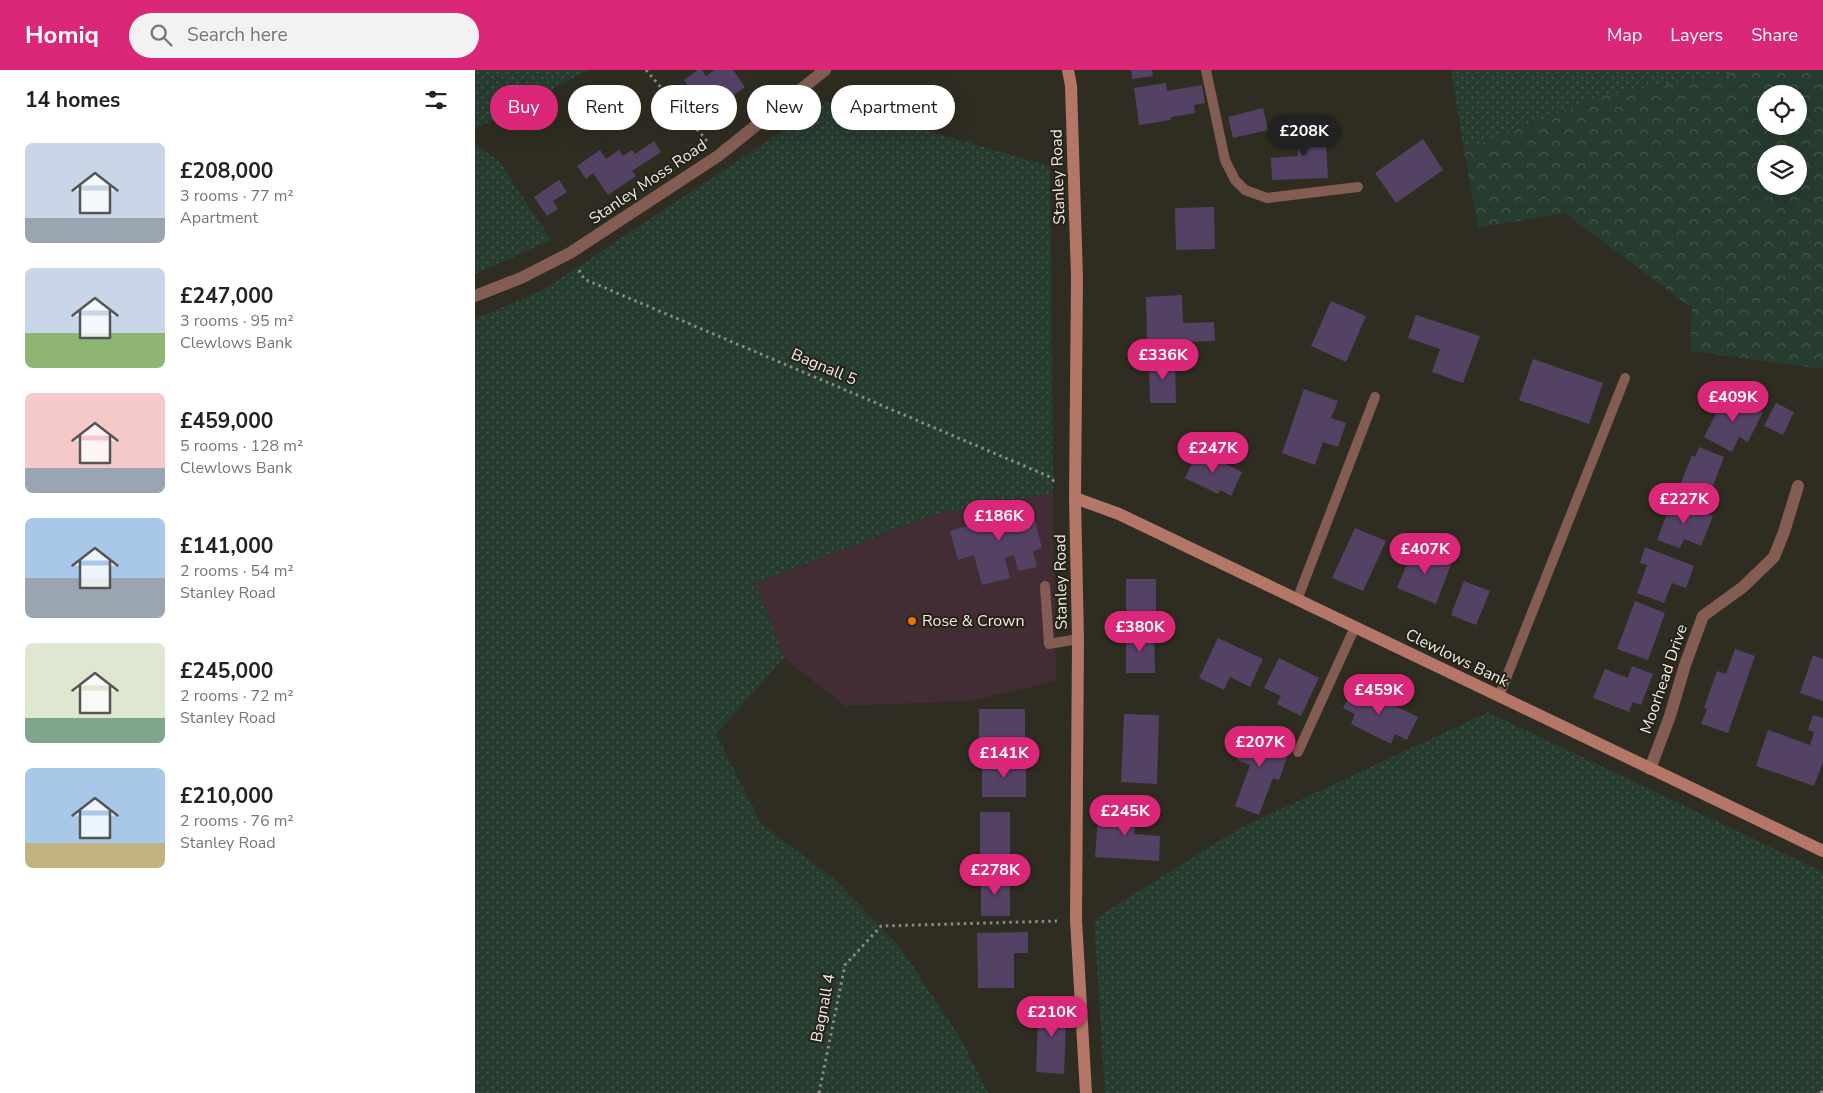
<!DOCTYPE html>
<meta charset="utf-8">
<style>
:root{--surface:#fff;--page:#f2f2f2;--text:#222;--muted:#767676;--accent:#db2777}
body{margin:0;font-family:"Nunito Sans",sans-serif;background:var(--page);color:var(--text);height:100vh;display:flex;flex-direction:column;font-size:19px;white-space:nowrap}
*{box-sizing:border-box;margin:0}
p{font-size:16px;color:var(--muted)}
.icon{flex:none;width:28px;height:28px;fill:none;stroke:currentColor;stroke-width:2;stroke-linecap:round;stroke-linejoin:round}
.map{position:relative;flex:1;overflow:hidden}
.details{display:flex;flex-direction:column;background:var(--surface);width:475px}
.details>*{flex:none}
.top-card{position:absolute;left:15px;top:15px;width:475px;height:45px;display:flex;gap:10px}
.fabs{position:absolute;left:1282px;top:15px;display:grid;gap:10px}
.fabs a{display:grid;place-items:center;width:50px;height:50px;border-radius:50%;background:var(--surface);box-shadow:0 5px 20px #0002;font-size:25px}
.price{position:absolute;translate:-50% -42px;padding:0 11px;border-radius:18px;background:var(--accent);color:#fff;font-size:16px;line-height:32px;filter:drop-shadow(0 1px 2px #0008)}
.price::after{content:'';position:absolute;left:50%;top:30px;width:15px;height:11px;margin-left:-8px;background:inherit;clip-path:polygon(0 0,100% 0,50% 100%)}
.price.on{background:#222;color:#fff}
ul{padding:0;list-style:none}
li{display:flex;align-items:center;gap:15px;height:125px;padding:0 25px}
li span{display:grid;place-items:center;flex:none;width:140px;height:100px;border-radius:8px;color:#555}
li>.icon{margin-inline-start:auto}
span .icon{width:60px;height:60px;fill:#fffc;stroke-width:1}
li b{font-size:21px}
h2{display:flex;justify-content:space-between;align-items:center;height:60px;padding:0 25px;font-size:21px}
.chip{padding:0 18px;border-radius:22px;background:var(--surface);box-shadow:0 5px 20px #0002;font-size:18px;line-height:45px}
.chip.on{background:var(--accent);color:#fff}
header{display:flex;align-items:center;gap:30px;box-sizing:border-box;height:70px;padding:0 25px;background:var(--accent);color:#fff}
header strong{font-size:24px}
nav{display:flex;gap:28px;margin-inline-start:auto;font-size:18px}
.search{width:350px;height:45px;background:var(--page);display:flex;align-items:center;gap:12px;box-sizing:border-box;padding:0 18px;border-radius:28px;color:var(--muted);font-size:19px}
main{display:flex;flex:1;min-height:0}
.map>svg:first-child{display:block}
</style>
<header>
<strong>Homiq</strong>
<div class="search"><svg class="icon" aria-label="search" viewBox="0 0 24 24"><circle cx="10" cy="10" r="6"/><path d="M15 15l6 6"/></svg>Search here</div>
<nav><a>Map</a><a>Layers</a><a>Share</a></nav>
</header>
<main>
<section class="details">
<h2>14 homes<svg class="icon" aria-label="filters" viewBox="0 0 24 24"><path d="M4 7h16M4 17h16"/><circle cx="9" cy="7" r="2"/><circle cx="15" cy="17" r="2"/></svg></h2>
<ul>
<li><span style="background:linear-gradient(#c9d6e8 75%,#9aa5b1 0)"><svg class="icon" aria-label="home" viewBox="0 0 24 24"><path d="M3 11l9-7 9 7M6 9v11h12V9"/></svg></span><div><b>£208,000</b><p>3 rooms · 77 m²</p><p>Apartment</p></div></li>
<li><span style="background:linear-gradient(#c9d6e8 65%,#8fb573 0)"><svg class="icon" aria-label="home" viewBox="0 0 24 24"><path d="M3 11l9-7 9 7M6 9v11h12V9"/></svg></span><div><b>£247,000</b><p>3 rooms · 95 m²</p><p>Clewlows Bank</p></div></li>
<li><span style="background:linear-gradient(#f6c9c9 75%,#9aa5b1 0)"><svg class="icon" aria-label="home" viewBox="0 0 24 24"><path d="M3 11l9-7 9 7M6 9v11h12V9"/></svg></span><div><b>£459,000</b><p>5 rooms · 128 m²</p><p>Clewlows Bank</p></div></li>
<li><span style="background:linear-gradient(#a9c7e8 60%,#9aa5b1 0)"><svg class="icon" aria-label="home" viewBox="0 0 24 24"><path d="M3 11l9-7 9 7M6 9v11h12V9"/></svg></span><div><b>£141,000</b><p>2 rooms · 54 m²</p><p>Stanley Road</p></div></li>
<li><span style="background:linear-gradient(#dfe7d0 75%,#7fa58c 0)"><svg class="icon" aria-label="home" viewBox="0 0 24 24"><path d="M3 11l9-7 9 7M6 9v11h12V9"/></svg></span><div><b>£245,000</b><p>2 rooms · 72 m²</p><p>Stanley Road</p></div></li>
<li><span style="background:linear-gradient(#a9c7e8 75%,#c2b280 0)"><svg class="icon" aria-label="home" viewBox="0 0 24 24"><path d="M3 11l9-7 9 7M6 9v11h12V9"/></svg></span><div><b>£210,000</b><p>2 rooms · 76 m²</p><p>Stanley Road</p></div></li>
</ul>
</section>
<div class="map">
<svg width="1348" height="1023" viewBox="0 0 1348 1023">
<defs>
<pattern id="grass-dots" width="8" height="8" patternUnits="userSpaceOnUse" patternTransform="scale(1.25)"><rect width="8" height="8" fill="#263c2e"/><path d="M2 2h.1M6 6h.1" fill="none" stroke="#46584c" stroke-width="1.8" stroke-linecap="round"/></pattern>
<pattern id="forest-crowns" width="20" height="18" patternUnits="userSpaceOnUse" patternTransform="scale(1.25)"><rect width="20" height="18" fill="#263c2e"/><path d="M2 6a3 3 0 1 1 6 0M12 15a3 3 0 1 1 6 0" fill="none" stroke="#46584c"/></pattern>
</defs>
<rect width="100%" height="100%" fill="#2f2c21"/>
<!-- commercial -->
<polygon fill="#412d33" points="578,423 581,611 496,631 370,636 309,588 281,513 459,444"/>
<!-- grass -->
<g fill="url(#grass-dots)">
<polygon points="0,0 114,0 0,59"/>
<polygon points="976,0 1273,0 1126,26 989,80"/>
<polygon points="351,32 575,96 578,423 459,444 281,513 309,588 241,664 286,754 357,807 425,877 488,972 513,1023 0,1023 0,249 68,220"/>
<polygon points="0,74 24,91 76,170 0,204"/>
<polygon points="1013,642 1348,802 1348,1023 630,1023 619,849 763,759"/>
</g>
<!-- forest -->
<path fill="url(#forest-crowns)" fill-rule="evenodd" d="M1273 0H1348V299L1215 281 1217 238 1089 143 1003 158 989 80 1126 26ZM1291 24H1324V56H1291ZM1291 84H1324V116H1291Z"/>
<!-- building -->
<g fill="#544265">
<polygon points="223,0 227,0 231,6 240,0 258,0 270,17 250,32 254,36 236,49 209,10"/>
<polygon points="656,0 677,0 678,6 657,9"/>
<polygon points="691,13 692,21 727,15 730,33 719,35 720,43 696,47 696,50 664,55 659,18"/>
<polygon points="788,38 793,60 758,68 753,47"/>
<polygon points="850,56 853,108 797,110 796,88 823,86 821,57"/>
<polygon points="948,69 968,100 921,133 900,103"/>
<polygon points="179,71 186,82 157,101 161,106 133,125 118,103 111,109 102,96 125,80 131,89 144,80 148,86 157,80 160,84"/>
<polygon points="84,110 92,122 78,131 83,139 72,146 59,127"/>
<polygon points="739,137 740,179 701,180 700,138"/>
<polygon points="707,225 708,253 739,252 740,271 672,273 671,227"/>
<polygon points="856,231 891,246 871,292 836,276"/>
<polygon points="941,245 1005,266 988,313 957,302 965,279 933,268"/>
<polygon points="700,289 701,333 675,333 674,290"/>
<polygon points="1058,289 1128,313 1114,354 1044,330"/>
<polygon points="829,319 863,331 856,348 871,353 863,377 848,372 840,395 807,383"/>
<polygon points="1251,324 1288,342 1273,372 1264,367 1257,382 1229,367"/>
<polygon points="1301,333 1319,342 1308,365 1289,356"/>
<polygon points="1224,377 1249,387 1232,431 1203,420 1217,385 1220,387"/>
<polygon points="723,381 767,402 756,426 745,420 743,424 710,408"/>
<polygon points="1197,430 1238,446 1226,476 1209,469 1205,478 1182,470"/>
<polygon points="533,433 536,445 557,439 567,478 558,481 562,497 543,501 539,485 530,488 535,508 507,515 499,485 483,490 475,461 508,452 505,440"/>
<polygon points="880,458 911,471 888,521 857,508"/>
<polygon points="939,476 977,492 961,534 922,518"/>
<polygon points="1170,477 1219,496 1211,518 1197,513 1189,533 1162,523 1172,495 1165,493"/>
<rect x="651" y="509" width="30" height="36"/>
<polygon points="989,511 1015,521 1001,555 976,545"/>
<polygon points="1160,531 1190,543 1173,590 1142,579"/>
<polygon points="651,563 679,563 680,603 651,603"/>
<polygon points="743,568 788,589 775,617 755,607 749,620 724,608"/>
<polygon points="1260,579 1280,586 1253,663 1226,654 1232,639 1229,638 1242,601 1251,604"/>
<polygon points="1338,585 1348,589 1348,631 1325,623"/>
<polygon points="804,588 844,608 826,646 802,634 806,626 789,618"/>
<polygon points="1157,596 1178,604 1166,635 1158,632 1154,642 1118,628 1130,599 1153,608"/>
<polygon points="880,616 943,647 932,670 920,664 916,674 876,654 880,644 868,638"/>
<polygon points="504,639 550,639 550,678 504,679"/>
<polygon points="649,644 684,645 682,714 646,712"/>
<polygon points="1338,645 1348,648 1348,692 1339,716 1281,696 1293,660 1335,675 1339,662 1333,660"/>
<polygon points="775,655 805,666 801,677 814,682 804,710 798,708 784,745 760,736 775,695 762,690"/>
<polygon points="551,690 551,727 507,727 507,691"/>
<polygon points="638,739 676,741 676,751 660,750 659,764 685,766 684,791 620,787 623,745 637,745"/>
<rect x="505" y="742" width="30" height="49"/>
<rect x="506" y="805" width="29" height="41"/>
<polygon points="553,862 553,883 539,883 539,918 503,918 502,863"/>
<polygon points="571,929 592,930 589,1004 561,1002 563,951 570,951"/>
</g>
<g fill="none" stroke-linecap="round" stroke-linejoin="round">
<!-- path -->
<g stroke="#8d8a81" stroke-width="3" stroke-dasharray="2.5 4" stroke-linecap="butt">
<polyline points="171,0 232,71"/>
<polyline points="104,200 109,209 573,406 580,412"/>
<polyline points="344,1023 370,895 406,856 582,851"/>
<polyline points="1346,1023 1348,1017"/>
</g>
<!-- lane -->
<g stroke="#835c52" stroke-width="10">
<polyline points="731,0 750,90 760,110 770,120 792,128 883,117"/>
<polyline points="570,516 574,574 603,569"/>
<polyline points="822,530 900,327"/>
<polyline points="1024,626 1150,308"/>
<polyline points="823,682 880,557"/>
</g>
<!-- street -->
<g stroke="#835c52" stroke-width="12">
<polyline points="0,226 46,208 95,183 243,86 350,0"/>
<polyline points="1175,699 1195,646 1210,595 1228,546 1268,517 1299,487 1309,462 1323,416"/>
</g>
<!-- secondary -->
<g stroke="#b37667" stroke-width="12">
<polyline points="593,0 596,16 602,208 600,428 603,569 601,850 611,1023"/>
<polyline points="600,428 644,444 1348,781"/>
</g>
</g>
<!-- markers -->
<circle fill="#e8710a" stroke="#262217" stroke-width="2" cx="437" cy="551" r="5"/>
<g text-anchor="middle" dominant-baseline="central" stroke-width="4" stroke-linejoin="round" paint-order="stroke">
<!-- street labels -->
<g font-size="16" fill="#efede6" stroke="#262217">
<text transform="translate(583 107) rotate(-92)">Stanley Road</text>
<text transform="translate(173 112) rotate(-34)">Stanley Moss Road</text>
<text transform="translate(349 297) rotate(23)">Bagnall 5</text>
<text transform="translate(586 512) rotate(-91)">Stanley Road</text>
<text transform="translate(982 588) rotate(26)">Clewlows Bank</text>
<text transform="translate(1189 609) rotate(-71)">Moorhead Drive</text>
<text transform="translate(348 938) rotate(-79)">Bagnall 4</text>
</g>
<!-- poi labels -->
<g font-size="16" fill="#efede6" stroke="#262217" text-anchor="start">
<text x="447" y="551">Rose &amp; Crown</text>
</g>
</g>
</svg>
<div class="fabs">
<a><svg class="icon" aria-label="locate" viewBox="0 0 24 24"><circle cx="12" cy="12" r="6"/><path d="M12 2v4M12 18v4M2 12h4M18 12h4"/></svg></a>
<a><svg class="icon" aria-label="layers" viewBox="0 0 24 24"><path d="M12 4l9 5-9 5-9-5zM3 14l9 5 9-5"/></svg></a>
</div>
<b class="price on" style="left:829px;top:87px">£208K</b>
<b class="price" style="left:688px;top:311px">£336K</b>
<b class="price" style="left:1258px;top:353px">£409K</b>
<b class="price" style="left:738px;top:404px">£247K</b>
<b class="price" style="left:1209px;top:455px">£227K</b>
<b class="price" style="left:524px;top:472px">£186K</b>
<b class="price" style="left:950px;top:505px">£407K</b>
<b class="price" style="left:665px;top:583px">£380K</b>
<b class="price" style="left:904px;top:646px">£459K</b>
<b class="price" style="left:785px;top:698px">£207K</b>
<b class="price" style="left:529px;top:709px">£141K</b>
<b class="price" style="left:650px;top:767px">£245K</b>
<b class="price" style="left:520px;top:826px">£278K</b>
<b class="price" style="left:577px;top:968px">£210K</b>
<div class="top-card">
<a class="chip on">Buy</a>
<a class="chip">Rent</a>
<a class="chip">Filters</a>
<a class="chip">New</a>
<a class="chip">Apartment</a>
</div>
</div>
</main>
